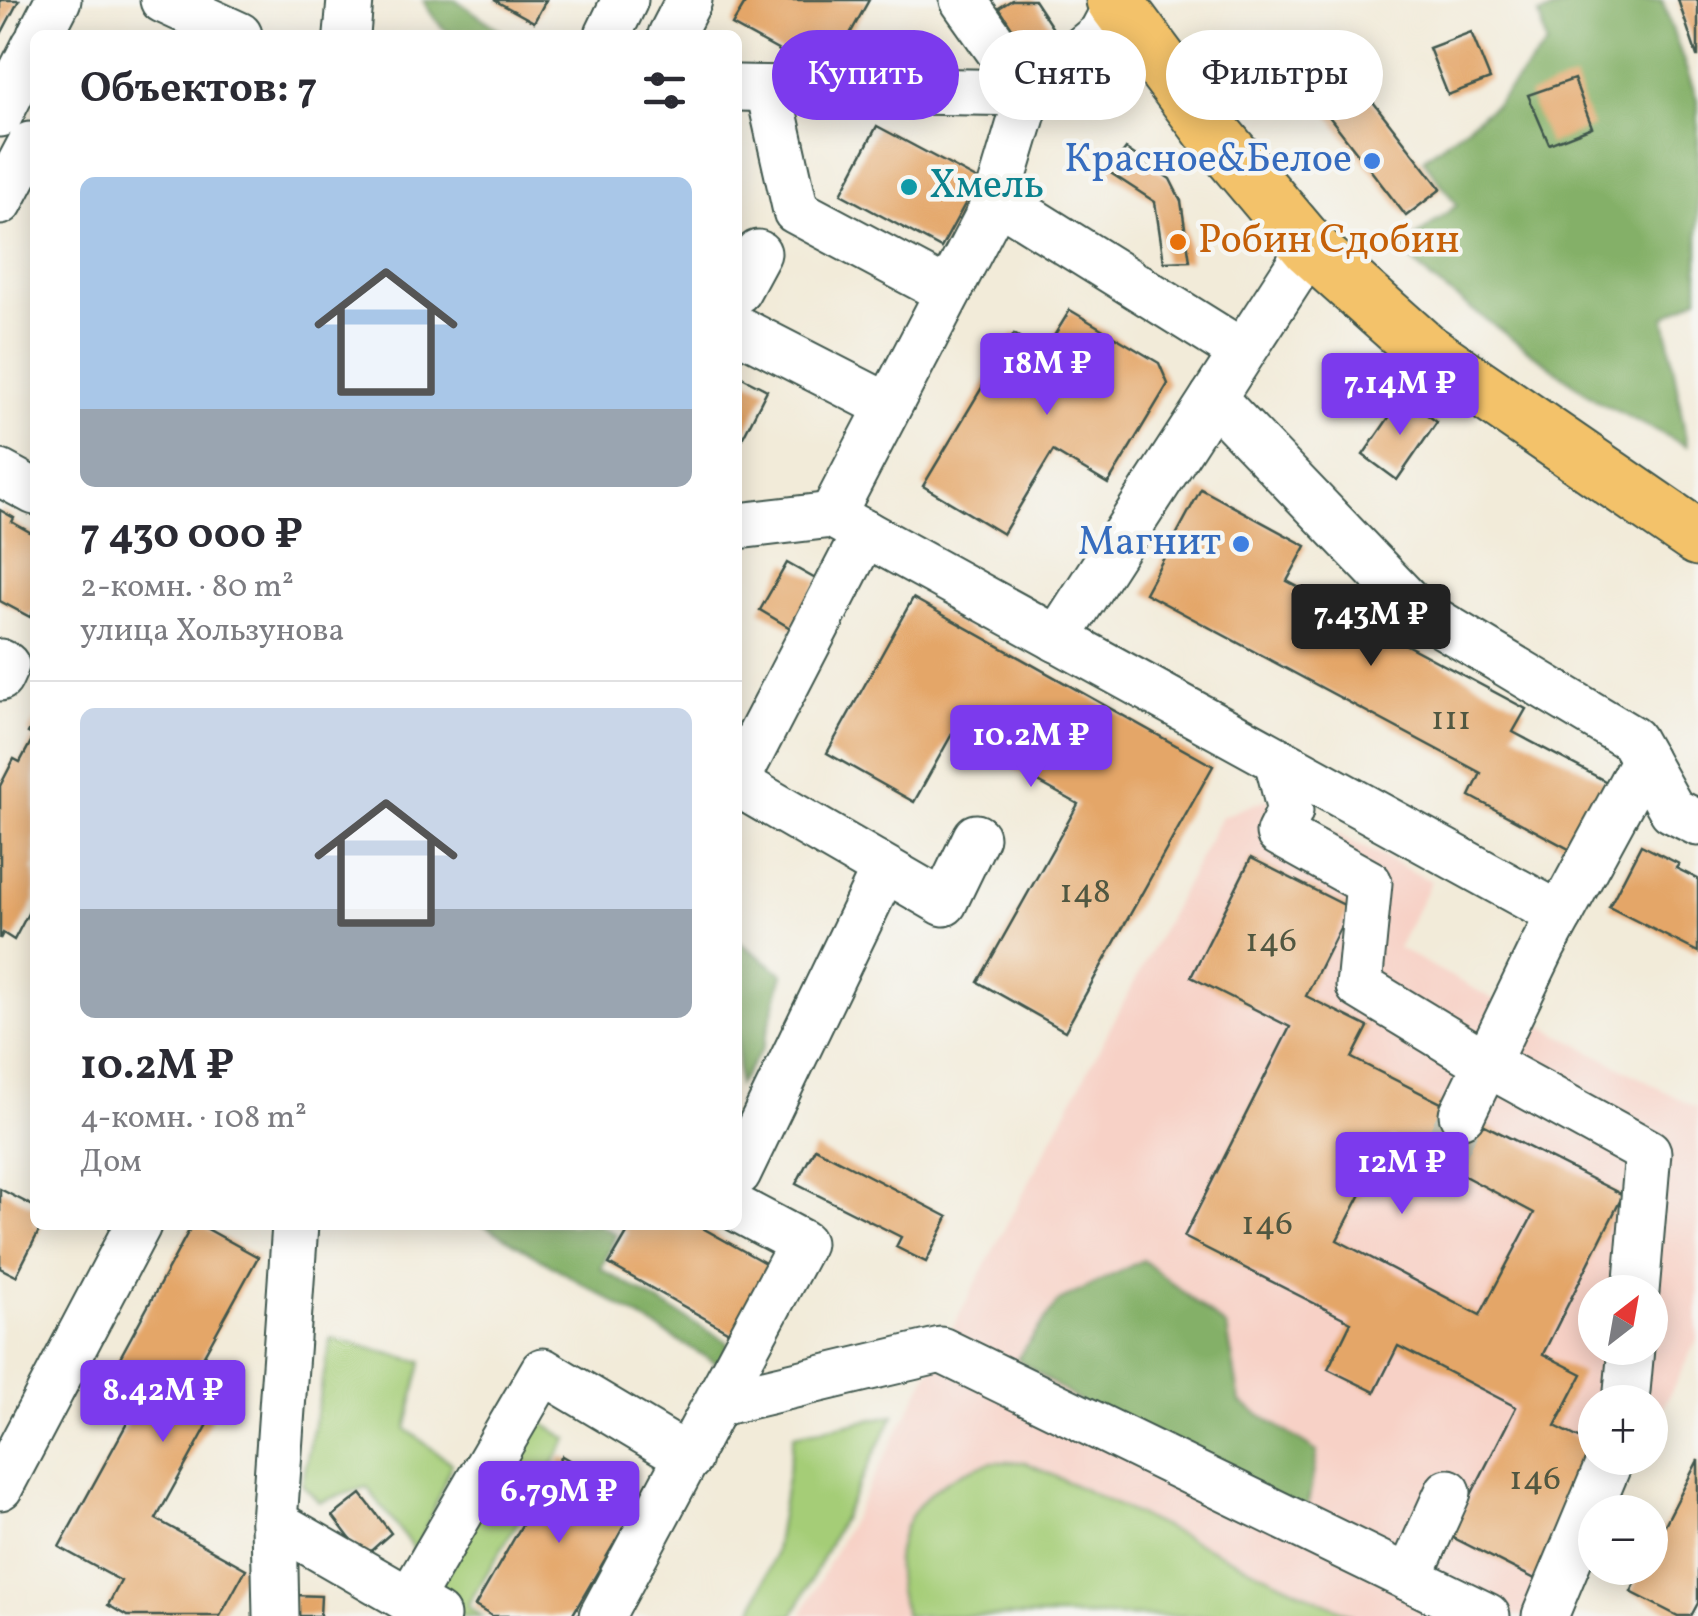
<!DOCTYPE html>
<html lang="ru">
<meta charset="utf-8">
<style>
:root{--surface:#fff;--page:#f2f2f3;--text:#2b2b33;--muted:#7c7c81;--line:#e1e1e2;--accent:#7c3aed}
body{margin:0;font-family:Vollkorn,serif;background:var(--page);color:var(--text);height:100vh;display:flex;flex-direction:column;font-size:38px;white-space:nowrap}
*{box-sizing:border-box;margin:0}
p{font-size:32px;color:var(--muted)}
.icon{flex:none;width:55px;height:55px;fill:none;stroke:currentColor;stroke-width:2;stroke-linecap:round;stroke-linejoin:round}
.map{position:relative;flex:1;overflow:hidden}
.side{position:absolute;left:30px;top:30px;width:712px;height:1200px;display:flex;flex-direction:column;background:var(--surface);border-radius:15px;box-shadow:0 5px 25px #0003}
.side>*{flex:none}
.guide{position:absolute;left:772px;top:30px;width:775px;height:90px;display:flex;gap:20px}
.needle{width:65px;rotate:31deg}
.controls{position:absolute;left:1578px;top:1275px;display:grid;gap:20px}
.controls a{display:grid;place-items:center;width:90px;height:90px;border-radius:50%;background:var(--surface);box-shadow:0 5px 25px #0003;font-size:50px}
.price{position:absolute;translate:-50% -85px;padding:0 22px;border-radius:10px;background:var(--accent);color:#fff;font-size:32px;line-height:65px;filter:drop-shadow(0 2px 5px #0008)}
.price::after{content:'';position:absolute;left:50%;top:60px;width:30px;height:22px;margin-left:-15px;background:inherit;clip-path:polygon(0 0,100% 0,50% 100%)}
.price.active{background:#222;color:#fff}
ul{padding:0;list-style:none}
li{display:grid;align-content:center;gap:20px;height:530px;padding:0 50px}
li+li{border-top:2px solid var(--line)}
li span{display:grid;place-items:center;height:310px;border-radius:15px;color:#555}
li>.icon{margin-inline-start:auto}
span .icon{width:180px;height:180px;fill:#fffc;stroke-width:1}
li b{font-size:42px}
h2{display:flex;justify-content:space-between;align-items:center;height:120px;padding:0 50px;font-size:42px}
.tag{padding:0 35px;border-radius:45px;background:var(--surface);box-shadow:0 5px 25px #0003;font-size:35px;line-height:90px}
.tag.active{background:var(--accent);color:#fff}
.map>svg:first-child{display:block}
</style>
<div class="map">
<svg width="1698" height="1616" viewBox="0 0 1698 1616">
<rect width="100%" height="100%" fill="#f6f6f2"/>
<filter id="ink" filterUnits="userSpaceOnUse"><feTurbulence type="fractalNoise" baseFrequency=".01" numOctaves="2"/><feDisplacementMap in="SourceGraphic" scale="20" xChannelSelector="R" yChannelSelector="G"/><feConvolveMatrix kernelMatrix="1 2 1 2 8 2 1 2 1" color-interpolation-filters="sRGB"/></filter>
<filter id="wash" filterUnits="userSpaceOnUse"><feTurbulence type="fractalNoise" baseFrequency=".0048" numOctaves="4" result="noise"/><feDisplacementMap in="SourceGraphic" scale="40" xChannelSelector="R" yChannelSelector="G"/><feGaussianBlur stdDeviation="2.25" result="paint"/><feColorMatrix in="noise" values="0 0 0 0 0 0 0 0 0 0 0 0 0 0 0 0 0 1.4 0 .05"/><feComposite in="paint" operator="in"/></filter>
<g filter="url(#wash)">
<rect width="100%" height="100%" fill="#f2ebd9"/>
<!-- built -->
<path fill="#f7d1c6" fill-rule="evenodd" d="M1266 799 1431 881 1398 948 1698 1109V1338L1650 1434V1402H1595V1458H1638L1566 1616H801L1221 817ZM1595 1292H1650V1348H1595Z"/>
<!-- green -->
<g fill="#a5cd77" stroke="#628556" stroke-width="2.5">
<polygon points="331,1338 422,1362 406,1429 452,1464 416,1552 367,1487 319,1502 302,1484"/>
<polygon points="894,1415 793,1616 750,1616 774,1558 794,1435"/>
<polygon points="533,1417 568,1439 467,1606 482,1616 458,1616 423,1596"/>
<path d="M992 1462H1025L1353 1616H906C878 1538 917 1483 992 1462Z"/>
</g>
<!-- forest -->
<g fill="#84b068" stroke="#52764e" stroke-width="2.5">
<path d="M423 0H456L507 35C458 35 449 47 423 0Z"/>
<polygon points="1580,0 1662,0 1698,102 1698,297 1665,317 1687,446 1599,402 1433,281 1400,249 1457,205 1423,159 1495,105 1547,45 1539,15"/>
<polygon points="738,941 783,974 763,1048 738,1085"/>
<polygon points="484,1225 599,1225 616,1234 601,1269 729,1343 721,1366"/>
<polygon points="1143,1260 1227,1328 1240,1402 1317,1452 1307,1509 1102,1417 1017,1359 1058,1302"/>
</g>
<g id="blocks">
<!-- building -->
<g fill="#e4a667" fill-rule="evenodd">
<polygon points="0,0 19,0 0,36"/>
<polygon points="494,0 546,0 534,22"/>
<polygon points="747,0 869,0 837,57 806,40 796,60 732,25"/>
<polygon points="1012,0 1034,0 1063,44 1035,63 999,8"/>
<polygon points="1678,0 1698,0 1698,56 1697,56"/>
<polygon points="1471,32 1490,79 1448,95 1429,48"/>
<polygon points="1574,79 1592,127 1549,144 1528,95"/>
<polygon points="1356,80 1441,189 1406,216 1321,106"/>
<polygon points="877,126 978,180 941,248 841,194"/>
<polygon points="1126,149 1170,179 1181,201 1190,261 1164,262 1155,202 1109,172"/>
<polygon points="1070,310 1159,363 1168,384 1108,484 1053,451 1003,534 923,486 1014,334 1044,352"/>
<polygon points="738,375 767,390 738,447"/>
<polygon points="1403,397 1437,422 1397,480 1363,455"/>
<polygon points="1201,489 1306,546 1287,581 1526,709 1513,732 1620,789 1584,857 1470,796 1481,773 1145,593"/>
<polygon points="0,510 14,518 12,522 35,535 35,609 30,617 0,601"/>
<polygon points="787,563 819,581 792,629 760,610"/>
<polygon points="913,598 1213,766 1065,1031 978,982 1078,804 952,734 914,802 827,753"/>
<polygon points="35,719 35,865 32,870 35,872 35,900 14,940 3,933 0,939 0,786 14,759 20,762 34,736 28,733"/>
<polygon points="1641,845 1679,864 1676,868 1698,879 1698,952 1609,907"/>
<path d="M1251 858 1350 908 1306 996 1368 1027 1352 1058 1623 1195 1543 1354 1582 1374 1555 1426 1595 1446 1539 1581 1450 1536 1516 1407 1398 1346 1375 1392 1328 1369 1351 1322 1184 1237 1290 1027 1191 977ZM1391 1137 1534 1213 1480 1315 1337 1240Z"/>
<polygon points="815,1148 948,1217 926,1262 896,1247 901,1237 796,1184"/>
<polygon points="0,1189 35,1207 35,1225 42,1225 16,1276 0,1268"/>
<polygon points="192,1225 200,1225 258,1257 180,1399 212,1417 156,1519 246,1569 220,1616 127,1616 108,1605 121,1581 59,1547 143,1394 110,1376"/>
<polygon points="615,1225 697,1225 774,1268 736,1336 609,1264 628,1232"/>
<polygon points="562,1456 639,1501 572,1616 492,1616 475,1606"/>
<polygon points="1698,1460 1698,1603 1691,1616 1678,1616 1631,1592 1643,1568 1650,1568 1650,1554"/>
<polygon points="361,1494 391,1533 364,1557 333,1516"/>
<polygon points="293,1595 321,1596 320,1616 292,1616"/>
</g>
</g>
</g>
<g filter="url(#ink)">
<use href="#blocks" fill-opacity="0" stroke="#3f574d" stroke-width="2.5"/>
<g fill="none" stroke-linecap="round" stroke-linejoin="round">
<!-- minor-tunnel -->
<polyline stroke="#c8c8b8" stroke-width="45" stroke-dasharray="45 22" stroke-linecap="butt" points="1439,1163 1462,1114"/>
<!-- minor casing -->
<g stroke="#3f574d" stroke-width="49">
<g id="minor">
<polyline points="163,0 239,35"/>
<polyline points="40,35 58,0"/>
<polyline points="347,35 350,0"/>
<polyline points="608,35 625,0"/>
<polyline points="671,35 689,0"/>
<polyline points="738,88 1029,93 1101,34 1117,4"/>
<polyline points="769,91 796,211 948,292"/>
<polyline points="0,114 35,45"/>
<polyline points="997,199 1242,352"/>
<polyline points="0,202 30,145 35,149"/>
<polyline points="738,290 758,253"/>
<polyline points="738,329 888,406"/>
<polyline points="1213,398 1414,608 1632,739 1672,810 1698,823"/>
<polyline points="0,473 35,492"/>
<polyline points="832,515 997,199 1029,93 963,0"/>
<polyline points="738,526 832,515 1560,915"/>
<polyline points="1057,639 1310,248"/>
<polyline points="0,662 6,665 0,678"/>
<polyline points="1277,760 1290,811 1279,833 1369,883 1359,986 1486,1063 1648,1152 1636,1292"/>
<polyline points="738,778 865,533"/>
<polyline points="738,784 944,903 976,837"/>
<polyline points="1462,1114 1543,946 1644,760"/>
<polyline points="738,1173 884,870"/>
<polyline points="1626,1402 1631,1348"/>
<polyline points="719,1403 941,1350 1487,1616"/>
<polyline points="0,1487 138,1225"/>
<polyline points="274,1522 437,1616"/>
<polyline points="1409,1578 1448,1492"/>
<polyline points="409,1601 543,1371 689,1458"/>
<polyline points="276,1616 274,1522 295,1225"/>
<polyline points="602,1616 802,1243 738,1209"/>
<polyline points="1545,1616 1611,1458"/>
</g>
</g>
<!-- major casing -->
<g stroke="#3f574d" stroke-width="59">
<polyline id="major" points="1114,0 1213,133 1310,248 1423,349 1698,538"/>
</g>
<!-- minor -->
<use href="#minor" stroke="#fff" stroke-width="45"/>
<!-- major -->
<use href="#major" stroke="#f3c26a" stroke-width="55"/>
</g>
</g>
<!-- markers -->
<g fill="#3f7fe0" stroke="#f6f6f2" stroke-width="4">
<circle cx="1372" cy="161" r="10"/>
<circle cx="1241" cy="544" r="10"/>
</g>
<circle fill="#0f9aa8" stroke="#f6f6f2" stroke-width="4" cx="909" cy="187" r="10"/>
<circle fill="#e8710a" stroke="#f6f6f2" stroke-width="4" cx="1178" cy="242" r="10"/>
<g text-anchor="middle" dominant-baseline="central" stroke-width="9" stroke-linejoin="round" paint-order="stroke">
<!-- number labels -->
<g font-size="35" fill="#505741">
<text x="1451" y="720">111</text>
<text x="1085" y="893">148</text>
<text x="1271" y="942">146</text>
<text x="1267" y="1225">146</text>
<text x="1535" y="1480">146</text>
</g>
<!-- shop labels -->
<g font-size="40" fill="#366cbe" stroke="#f6f6f2" text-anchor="end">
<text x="1352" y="161">Красное&amp;Белое</text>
<text x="1221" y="544">Магнит</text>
</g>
<!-- culture labels -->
<g font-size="40" fill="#0d838f" stroke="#f6f6f2" text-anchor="start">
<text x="929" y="187">Хмель</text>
</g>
<!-- food labels -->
<g font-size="40" fill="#c56008" stroke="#f6f6f2" text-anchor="start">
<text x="1198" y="242">Робин Сдобин</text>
</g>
</g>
</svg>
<div class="controls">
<a><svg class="needle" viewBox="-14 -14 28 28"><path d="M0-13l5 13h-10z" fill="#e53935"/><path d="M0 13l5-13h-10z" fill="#7c7c81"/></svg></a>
<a>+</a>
<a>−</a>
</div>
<b class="price" style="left:1047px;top:418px">18M ₽</b>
<b class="price" style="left:1400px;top:438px">7.14M ₽</b>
<b class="price active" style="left:1371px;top:669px">7.43M ₽</b>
<b class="price" style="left:1031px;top:790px">10.2M ₽</b>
<b class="price" style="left:1402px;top:1217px">12M ₽</b>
<b class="price" style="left:163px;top:1445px">8.42M ₽</b>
<b class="price" style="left:559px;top:1546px">6.79M ₽</b>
<div class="guide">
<a class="tag active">Купить</a>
<a class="tag">Снять</a>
<a class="tag">Фильтры</a>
</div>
<section class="side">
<h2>Объектов: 7<svg class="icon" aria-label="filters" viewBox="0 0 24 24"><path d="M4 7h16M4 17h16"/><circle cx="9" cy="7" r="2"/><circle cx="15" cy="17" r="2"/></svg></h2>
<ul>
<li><span style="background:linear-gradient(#a9c7e8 75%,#9aa5b1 0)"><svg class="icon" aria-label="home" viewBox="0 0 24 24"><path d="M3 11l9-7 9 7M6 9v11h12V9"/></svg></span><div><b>7 430 000 ₽</b><p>2-комн. · 80 m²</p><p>улица Хользунова</p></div></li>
<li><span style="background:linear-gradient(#c9d6e8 65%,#9aa5b1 0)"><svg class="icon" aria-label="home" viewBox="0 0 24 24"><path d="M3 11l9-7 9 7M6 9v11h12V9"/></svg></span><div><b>10.2M ₽</b><p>4-комн. · 108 m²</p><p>Дом</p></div></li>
</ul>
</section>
</div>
